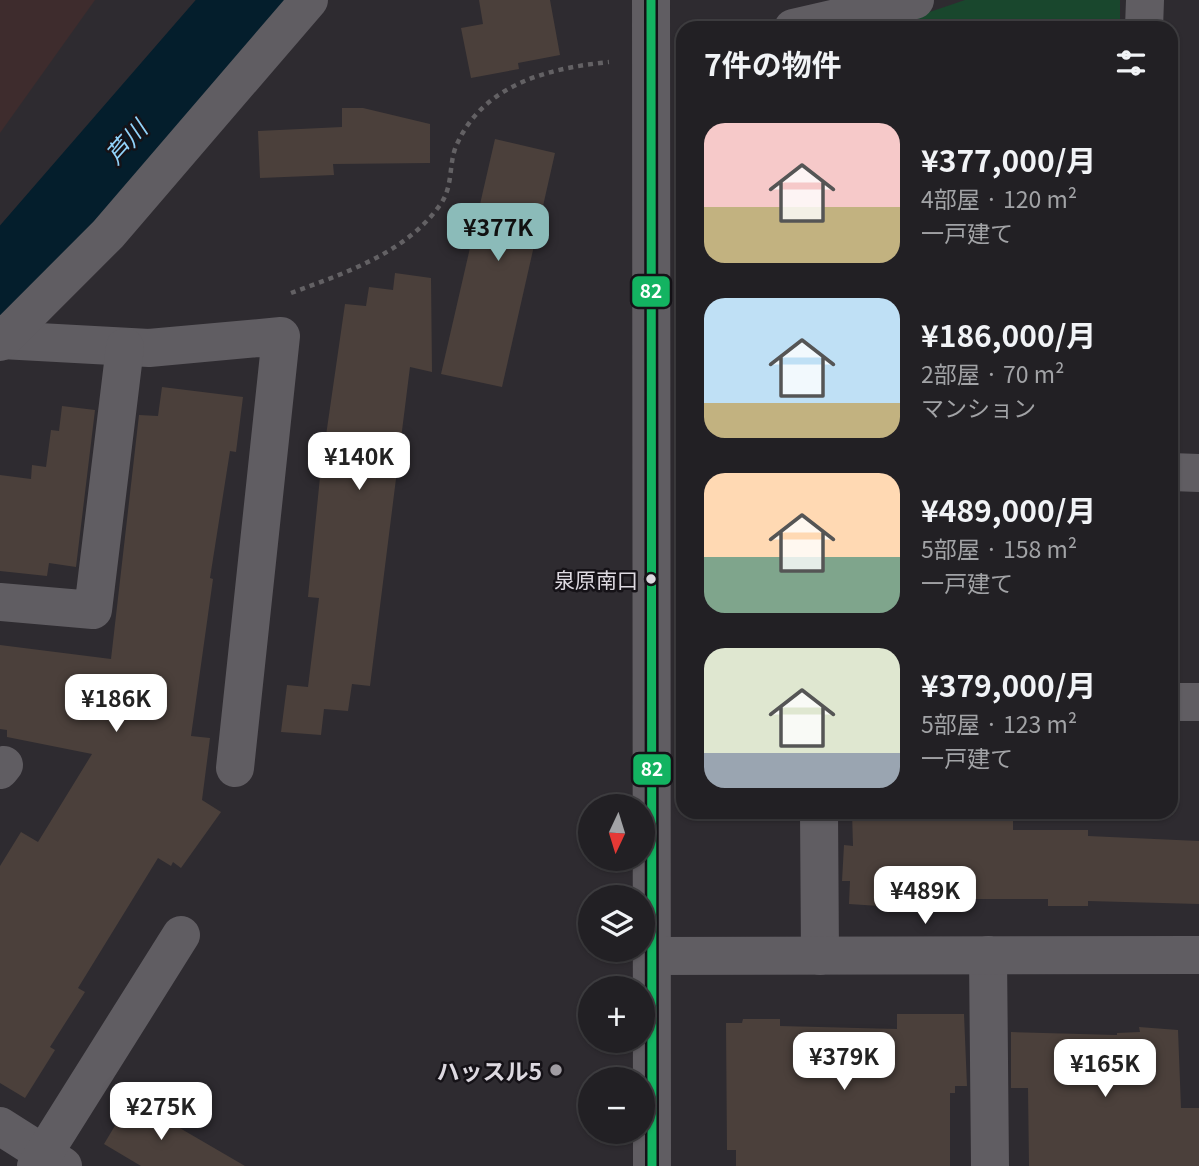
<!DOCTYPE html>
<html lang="ja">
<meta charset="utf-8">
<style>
:root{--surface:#222024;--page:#2e2d31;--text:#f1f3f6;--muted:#a2a3a6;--line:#3f3e41;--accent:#8bbbb9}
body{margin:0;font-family:Georgia,"Noto Sans JP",serif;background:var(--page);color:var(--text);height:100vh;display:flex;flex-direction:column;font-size:26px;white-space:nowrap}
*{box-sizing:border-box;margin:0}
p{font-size:23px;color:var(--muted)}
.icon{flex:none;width:38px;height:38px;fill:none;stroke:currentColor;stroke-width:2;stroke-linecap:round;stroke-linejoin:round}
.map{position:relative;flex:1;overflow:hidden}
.sheet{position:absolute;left:676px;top:21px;width:502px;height:798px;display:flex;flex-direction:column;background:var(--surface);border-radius:21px;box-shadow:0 2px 5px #0004,0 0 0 2px var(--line)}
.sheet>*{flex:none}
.needle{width:46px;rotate:184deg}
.controls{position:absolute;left:578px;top:794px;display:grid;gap:14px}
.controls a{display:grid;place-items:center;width:77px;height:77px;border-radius:50%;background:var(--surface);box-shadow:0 2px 5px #0004,0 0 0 2px var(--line);font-size:35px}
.price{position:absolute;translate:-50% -60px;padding:0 16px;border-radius:14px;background:#fff;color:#222;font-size:23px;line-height:46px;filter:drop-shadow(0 2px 4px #0008)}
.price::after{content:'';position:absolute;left:50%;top:42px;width:21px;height:16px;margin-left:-10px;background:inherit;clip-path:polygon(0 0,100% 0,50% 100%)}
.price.selected{background:var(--accent);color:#111}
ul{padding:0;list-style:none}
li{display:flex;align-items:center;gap:21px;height:175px;padding:0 28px}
li span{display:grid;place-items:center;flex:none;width:196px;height:140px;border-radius:21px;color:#555}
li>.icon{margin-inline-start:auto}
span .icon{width:84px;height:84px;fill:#fffc;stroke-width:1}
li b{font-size:30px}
h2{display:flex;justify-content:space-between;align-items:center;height:84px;padding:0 28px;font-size:30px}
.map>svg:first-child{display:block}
</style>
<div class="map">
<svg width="1199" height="1166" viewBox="0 0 1199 1166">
<rect width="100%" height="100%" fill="#2e2b30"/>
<!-- medical -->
<polygon fill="#3e2c2d" points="0,0 95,0 0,133"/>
<!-- green -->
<polygon fill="#19472d" points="965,0 1120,0 1120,28 872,28 900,22"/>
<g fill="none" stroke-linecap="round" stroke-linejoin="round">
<!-- river -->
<polyline stroke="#041e2c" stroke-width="82" points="0,282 27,257 250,0"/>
</g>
<!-- building -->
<g fill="#4b403b">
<polygon points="479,0 550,0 560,55 518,63 519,69 471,78 461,28 483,24"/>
<polygon points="342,108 363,108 430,124 430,163 333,164 334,175 260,178 258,131 342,127"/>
<polygon points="495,139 555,153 502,387 441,374"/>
<polygon points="395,273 431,278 432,372 410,367 370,686 352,684 348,711 324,709 321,735 281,732 287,685 308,687 319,598 308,597 320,477 345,304 366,306 369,287 393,290"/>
<polygon points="162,387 243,397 236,452 230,451 210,578 213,579 191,736 210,738 202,800 221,812 181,868 173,862 171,866 158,858 78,988 85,992 50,1047 55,1050 25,1098 0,1083 0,866 21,832 38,842 92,754 7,737 7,730 0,729 0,645 111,659 139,415 158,416"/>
<polygon points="62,406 95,410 76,567 49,563 47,576 0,571 0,475 31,479 32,465 46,467 51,430 59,431"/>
<polygon points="852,812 1013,812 1013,830 1088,830 1088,836 1199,841 1199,904 1088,901 1088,906 1048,906 1048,899 924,899 924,909 849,904 850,881 842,881 844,845 853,846"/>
<polygon points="897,1014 964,1014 967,1086 955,1086 955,1093 950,1093 950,1166 736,1166 736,1150 727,1150 726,1023 742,1023 743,1019 780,1019 780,1026 897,1029"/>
<polygon points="1139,1027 1178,1030 1181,1108 1199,1108 1199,1166 1029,1166 1028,1088 1011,1088 1011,1032 1117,1035 1117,1033 1140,1032"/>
<polygon points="131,1099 178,1127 245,1166 141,1166 104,1144"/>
</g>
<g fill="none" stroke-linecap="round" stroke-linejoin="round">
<!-- path -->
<path stroke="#636164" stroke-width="4.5" stroke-dasharray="5 5" stroke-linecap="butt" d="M291 293C345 273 406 253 440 205 454 186 448 163 457 144 484 84 549 68 609 62"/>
<!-- minor -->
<g stroke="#605d62" stroke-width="38">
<polyline points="651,0 652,1166"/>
<polyline points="793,28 915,0"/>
<polyline points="1144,28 1145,0"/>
<polyline points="2,340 149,348 281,336 235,768"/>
<polyline points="0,342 108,234 309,0"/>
<polyline points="1171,472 1199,473"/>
<polyline points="0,602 93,610 125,347"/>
<polyline points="1171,702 1199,702"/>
<polyline points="0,770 4,765"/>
<polyline points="819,812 820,956"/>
<polyline points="988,955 990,1166"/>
<polyline points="652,956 1199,955"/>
<polyline points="0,1126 63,1166"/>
<polyline points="36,1166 181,935"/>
</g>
<!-- bus-1 casing -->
<g stroke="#151217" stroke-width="14">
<polyline id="bus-1" points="651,0 652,1166"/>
</g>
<!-- bus-1 -->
<use href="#bus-1" stroke="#13b361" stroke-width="9"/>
</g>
<!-- markers -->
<circle fill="#ddd9e0" stroke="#151217" stroke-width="2.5" cx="651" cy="579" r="6"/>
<circle fill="#a09ca2" stroke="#151217" stroke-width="2.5" cx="556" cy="1070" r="7"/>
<g text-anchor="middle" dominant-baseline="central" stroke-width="5" stroke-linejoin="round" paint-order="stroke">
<!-- bus labels -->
<g font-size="21" fill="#ddd9e0" stroke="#151217" text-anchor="end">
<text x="638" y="579">泉原南口</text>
</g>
<!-- poi labels -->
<g font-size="23" font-weight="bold" fill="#ddd9e0" stroke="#151217" text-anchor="end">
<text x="542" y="1070">ハッスル5</text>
</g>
<!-- water labels -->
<g font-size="24" font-style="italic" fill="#91d3fa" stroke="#151217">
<text transform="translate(125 141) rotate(-48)">芦川</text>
</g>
</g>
<g stroke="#151217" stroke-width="2.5">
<rect x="631" y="275" width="40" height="33" rx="7" fill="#13b361"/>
<rect x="632" y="753" width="40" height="33" rx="7" fill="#13b361"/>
</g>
<g font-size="19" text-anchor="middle" font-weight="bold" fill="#fff">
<text x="651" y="298">82</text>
<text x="652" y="776">82</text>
</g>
</svg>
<div class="controls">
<a><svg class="needle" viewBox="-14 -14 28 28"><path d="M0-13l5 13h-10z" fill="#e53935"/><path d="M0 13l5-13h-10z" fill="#a2a3a6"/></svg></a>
<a><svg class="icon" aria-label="layers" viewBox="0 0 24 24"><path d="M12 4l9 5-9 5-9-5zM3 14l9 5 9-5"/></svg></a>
<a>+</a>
<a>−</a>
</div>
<b class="price selected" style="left:498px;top:263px">¥377K</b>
<b class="price" style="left:359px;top:492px">¥140K</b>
<b class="price" style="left:116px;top:734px">¥186K</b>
<b class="price" style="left:925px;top:926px">¥489K</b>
<b class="price" style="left:844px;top:1092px">¥379K</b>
<b class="price" style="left:1105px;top:1099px">¥165K</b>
<b class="price" style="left:161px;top:1142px">¥275K</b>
<section class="sheet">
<h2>7件の物件<svg class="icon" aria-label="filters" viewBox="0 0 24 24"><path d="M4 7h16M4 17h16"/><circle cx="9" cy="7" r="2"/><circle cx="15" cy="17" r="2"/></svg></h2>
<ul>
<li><span style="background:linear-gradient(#f6c9c9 60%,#c2b280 0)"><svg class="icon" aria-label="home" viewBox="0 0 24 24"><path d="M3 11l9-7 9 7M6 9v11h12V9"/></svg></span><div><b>¥377,000/月</b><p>4部屋 · 120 m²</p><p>一戸建て</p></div></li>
<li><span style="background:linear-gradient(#bfe0f5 75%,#c2b280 0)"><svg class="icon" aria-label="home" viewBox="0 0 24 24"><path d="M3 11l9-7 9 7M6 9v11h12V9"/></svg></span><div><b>¥186,000/月</b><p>2部屋 · 70 m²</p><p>マンション</p></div></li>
<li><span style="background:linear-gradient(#ffd9b3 60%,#7fa58c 0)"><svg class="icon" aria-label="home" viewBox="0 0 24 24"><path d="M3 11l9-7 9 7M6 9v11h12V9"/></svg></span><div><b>¥489,000/月</b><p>5部屋 · 158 m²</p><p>一戸建て</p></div></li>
<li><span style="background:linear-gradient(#dfe7d0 75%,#9aa5b1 0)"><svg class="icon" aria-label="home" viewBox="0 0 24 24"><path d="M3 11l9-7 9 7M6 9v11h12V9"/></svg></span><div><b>¥379,000/月</b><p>5部屋 · 123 m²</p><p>一戸建て</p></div></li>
</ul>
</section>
</div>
